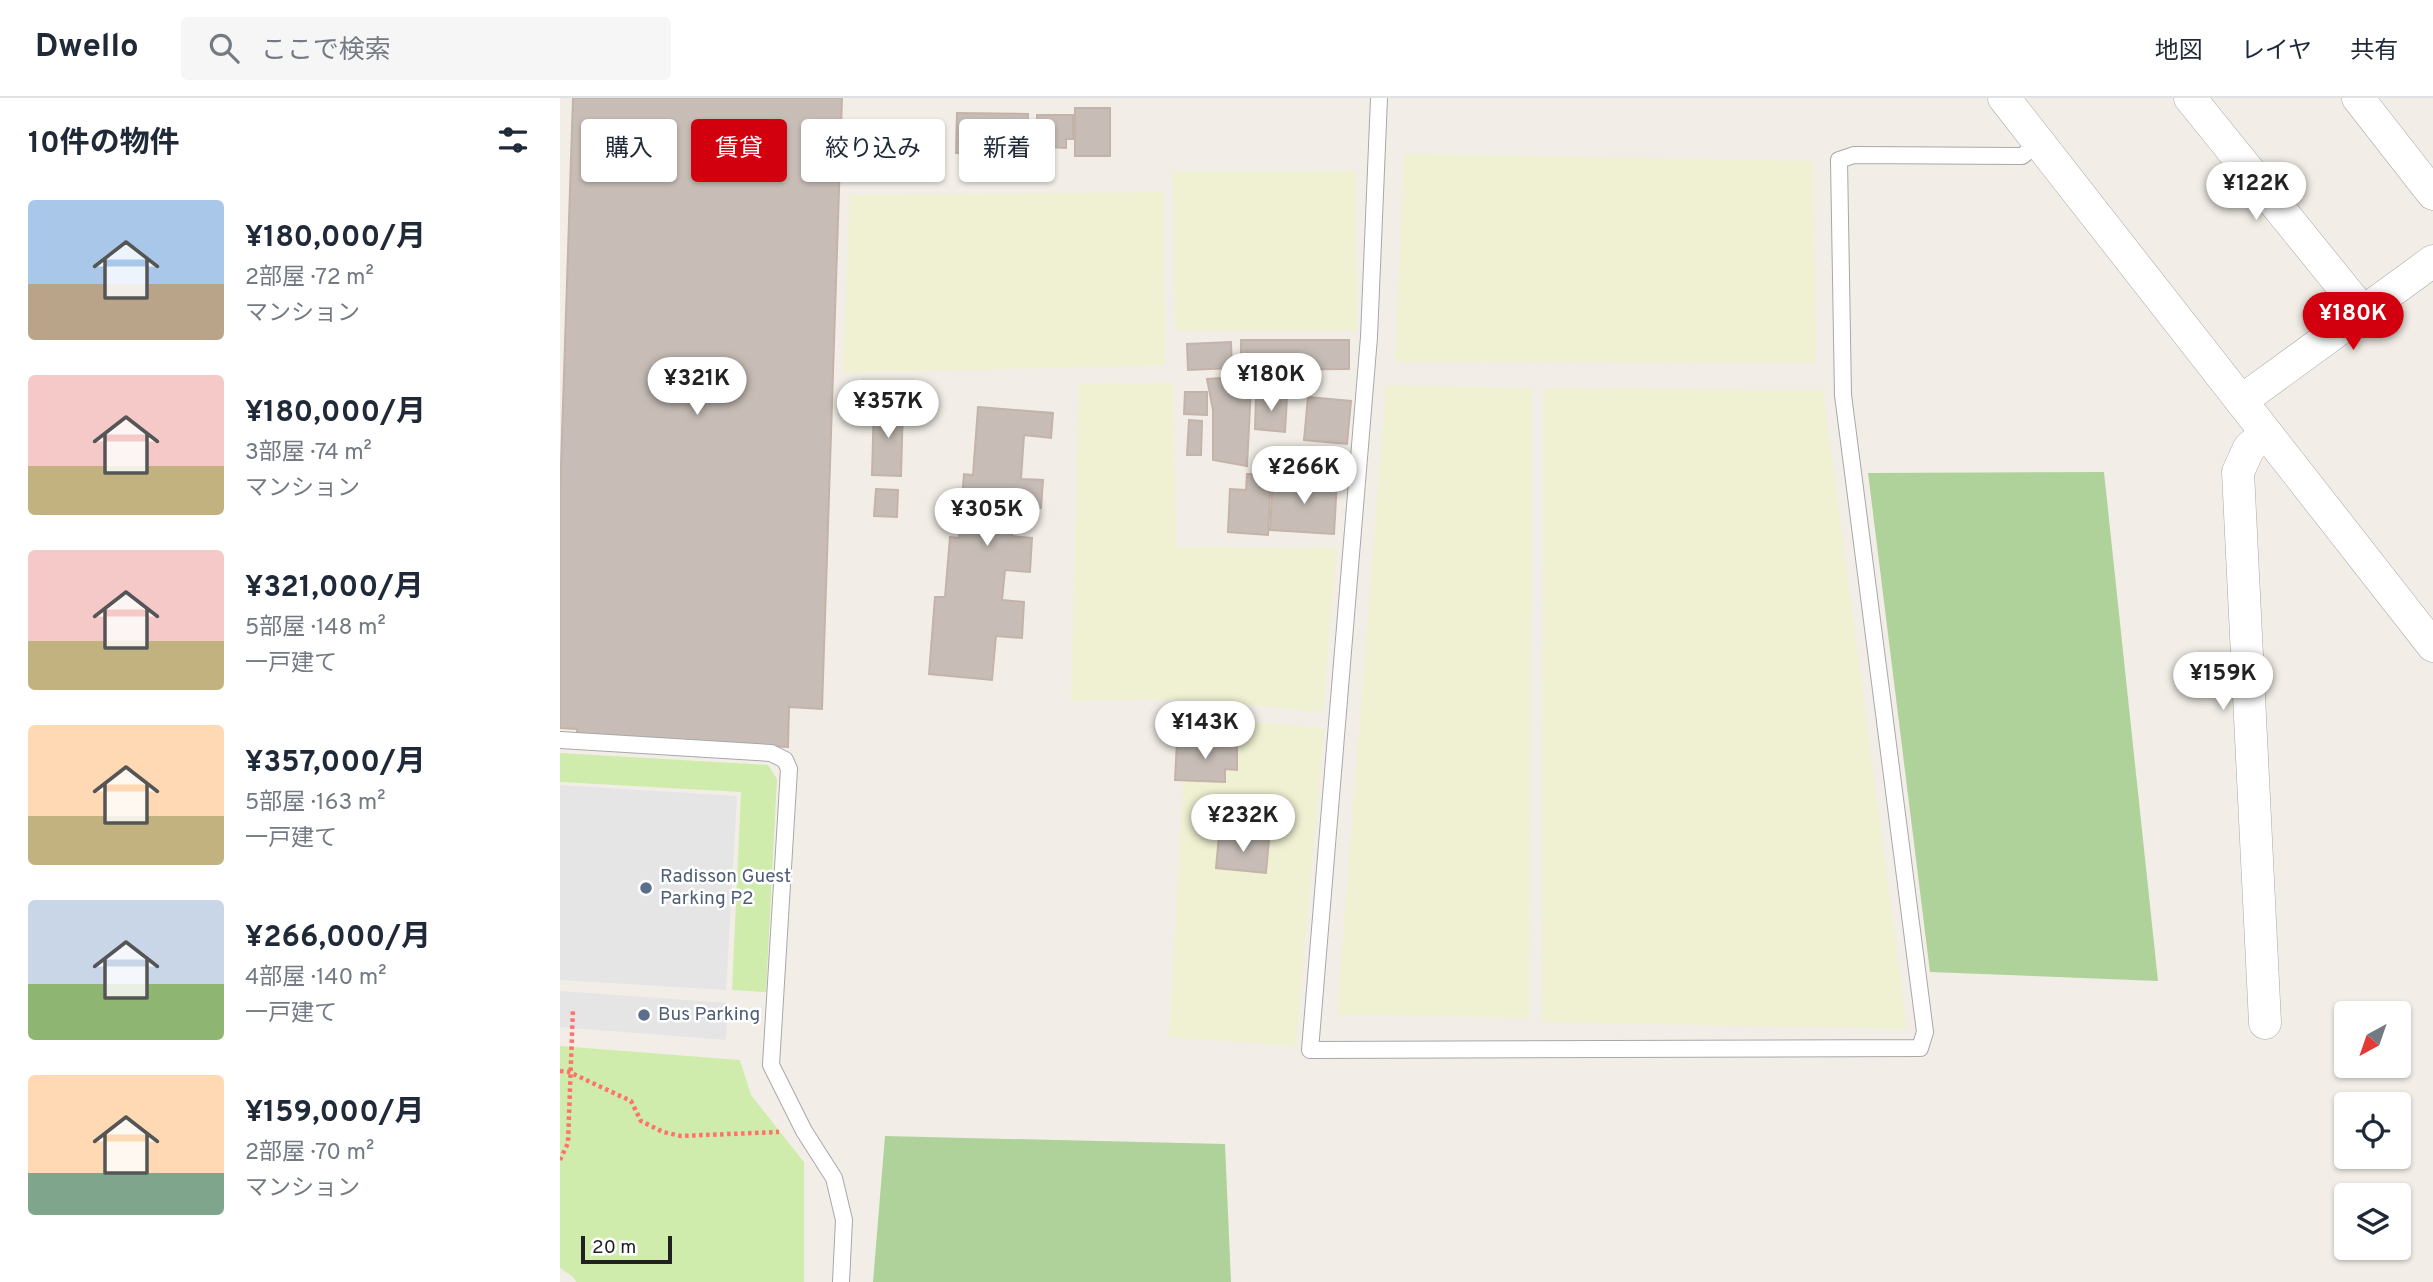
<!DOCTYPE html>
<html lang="ja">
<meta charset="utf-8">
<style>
:root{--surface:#fff;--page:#f6f6f7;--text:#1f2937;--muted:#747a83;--line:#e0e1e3;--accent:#d2000e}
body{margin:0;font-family:Overpass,"Noto Sans JP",sans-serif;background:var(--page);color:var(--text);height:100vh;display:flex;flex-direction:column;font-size:26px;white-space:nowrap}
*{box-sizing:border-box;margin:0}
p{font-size:23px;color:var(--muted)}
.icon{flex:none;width:38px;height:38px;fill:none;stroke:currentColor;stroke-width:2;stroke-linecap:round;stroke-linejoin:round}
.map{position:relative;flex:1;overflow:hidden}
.panel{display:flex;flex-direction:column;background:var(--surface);width:560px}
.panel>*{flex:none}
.top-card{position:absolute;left:21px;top:21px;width:665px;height:63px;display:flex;gap:14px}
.needle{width:46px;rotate:220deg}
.fabs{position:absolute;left:1774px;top:903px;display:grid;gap:14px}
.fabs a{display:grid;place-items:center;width:77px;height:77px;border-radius:7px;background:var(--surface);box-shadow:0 2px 5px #0004;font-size:35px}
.scale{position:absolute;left:21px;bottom:18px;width:91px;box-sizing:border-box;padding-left:7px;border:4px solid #212121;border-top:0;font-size:19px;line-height:24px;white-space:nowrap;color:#212121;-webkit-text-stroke:5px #fff;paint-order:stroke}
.price{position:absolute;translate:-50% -60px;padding:0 16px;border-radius:24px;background:#fff;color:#222;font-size:23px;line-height:46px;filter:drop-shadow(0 2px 4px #0008)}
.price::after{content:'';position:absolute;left:50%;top:42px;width:21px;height:16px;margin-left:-10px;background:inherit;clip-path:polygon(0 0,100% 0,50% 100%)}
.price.active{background:var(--accent);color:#fff}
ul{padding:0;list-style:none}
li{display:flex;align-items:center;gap:21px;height:175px;padding:0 28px}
li span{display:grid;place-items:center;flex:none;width:196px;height:140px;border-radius:7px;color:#555}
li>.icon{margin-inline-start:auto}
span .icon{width:84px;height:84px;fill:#fffc;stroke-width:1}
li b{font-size:30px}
h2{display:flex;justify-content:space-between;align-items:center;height:84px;padding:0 28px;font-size:30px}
.tag{padding:0 24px;border-radius:7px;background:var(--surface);box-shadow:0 2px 5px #0004;font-size:24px;line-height:63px}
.tag.active{background:var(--accent);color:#fff}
header{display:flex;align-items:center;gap:42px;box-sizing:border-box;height:98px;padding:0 35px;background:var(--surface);border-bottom:2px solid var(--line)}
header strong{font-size:33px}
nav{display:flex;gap:38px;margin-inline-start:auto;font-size:24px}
.search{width:490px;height:63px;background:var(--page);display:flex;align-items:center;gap:18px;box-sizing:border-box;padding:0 24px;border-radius:7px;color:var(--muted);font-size:26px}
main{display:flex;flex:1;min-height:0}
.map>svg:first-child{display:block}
</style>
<header>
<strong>Dwello</strong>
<div class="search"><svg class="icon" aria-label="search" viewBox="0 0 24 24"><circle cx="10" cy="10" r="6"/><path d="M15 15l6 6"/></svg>ここで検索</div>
<nav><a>地図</a><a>レイヤ</a><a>共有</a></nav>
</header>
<main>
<section class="panel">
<h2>10件の物件<svg class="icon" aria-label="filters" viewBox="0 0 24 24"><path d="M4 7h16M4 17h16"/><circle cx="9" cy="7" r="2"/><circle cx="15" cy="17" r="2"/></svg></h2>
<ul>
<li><span style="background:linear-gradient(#a9c7e8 60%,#b9a48a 0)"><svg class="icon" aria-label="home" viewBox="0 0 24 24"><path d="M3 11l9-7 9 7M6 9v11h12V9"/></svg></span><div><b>¥180,000/月</b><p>2部屋 · 72 m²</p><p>マンション</p></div></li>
<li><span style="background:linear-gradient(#f6c9c9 65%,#c2b280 0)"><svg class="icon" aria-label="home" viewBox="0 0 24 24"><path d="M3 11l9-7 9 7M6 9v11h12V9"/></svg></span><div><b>¥180,000/月</b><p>3部屋 · 74 m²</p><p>マンション</p></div></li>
<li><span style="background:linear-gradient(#f6c9c9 65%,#c2b280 0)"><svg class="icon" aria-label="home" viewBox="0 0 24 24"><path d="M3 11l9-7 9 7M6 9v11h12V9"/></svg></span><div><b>¥321,000/月</b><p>5部屋 · 148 m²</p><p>一戸建て</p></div></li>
<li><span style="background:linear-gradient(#ffd9b3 65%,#c2b280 0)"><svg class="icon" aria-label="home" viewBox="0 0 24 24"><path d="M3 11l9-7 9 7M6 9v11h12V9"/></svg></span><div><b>¥357,000/月</b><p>5部屋 · 163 m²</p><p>一戸建て</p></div></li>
<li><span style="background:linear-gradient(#c9d6e8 60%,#8fb573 0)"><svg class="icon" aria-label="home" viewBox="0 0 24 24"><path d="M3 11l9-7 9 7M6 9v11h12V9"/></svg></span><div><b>¥266,000/月</b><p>4部屋 · 140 m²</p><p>一戸建て</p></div></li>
<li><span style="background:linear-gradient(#ffd9b3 70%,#7fa58c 0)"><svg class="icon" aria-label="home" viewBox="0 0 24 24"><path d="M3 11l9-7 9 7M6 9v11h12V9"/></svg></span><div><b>¥159,000/月</b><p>2部屋 · 70 m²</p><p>マンション</p></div></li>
</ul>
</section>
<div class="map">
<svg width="1873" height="1184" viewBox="0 0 1873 1184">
<rect width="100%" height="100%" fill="#f2eee7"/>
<!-- farmland -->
<g fill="#f0f0d3">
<polygon points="844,56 1253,63 1256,265 835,264"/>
<polygon points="795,73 797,233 615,233 613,74"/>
<polygon points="603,94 605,267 283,275 290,97"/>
<polygon points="613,285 616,449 777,450 763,614 624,601 511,603 519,286"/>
<polygon points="826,287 972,290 969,920 777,916"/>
<polygon points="983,290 1263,292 1347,931 982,924"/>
<polygon points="627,618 764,630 736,948 609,939"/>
</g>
<!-- grass -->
<g fill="#d0ecad">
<polygon points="0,655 208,667 217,681 206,894 172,892 181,694 0,684"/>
<polygon points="0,948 180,962 191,997 244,1064 244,1184 16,1184 13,1179 0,1170"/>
</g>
<!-- forest -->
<g fill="#afd29b">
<polygon points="1544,374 1598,883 1370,874 1308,375"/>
<polygon points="325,1038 665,1046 671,1184 313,1184"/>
</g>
<!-- parking -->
<g fill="#e5e5e5">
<polygon points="0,687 177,698 166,892 0,882"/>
<polygon points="0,893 168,905 166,942 0,929"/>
</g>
<!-- building -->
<g fill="#c7bdb6" stroke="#c4b3a9" stroke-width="2">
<polygon points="13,0 282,0 262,611 229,609 228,649 17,641 17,631 0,630 0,398"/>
<rect x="515" y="10" width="35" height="48"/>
<polygon points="397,15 468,16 467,56 396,55"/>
<polygon points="477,17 513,17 513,41 506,41 506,50 488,49 488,41 477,41"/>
<polygon points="681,242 789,242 789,271 681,272"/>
<polygon points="671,244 672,270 628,272 627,246"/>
<polygon points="678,279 679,288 691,289 687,368 653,362 653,312 647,281"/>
<polygon points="625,294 647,294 647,317 624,316"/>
<polygon points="696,298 727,299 725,334 695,331"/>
<polygon points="748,299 791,303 787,346 744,342"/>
<polygon points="314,305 343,306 341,378 312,377"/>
<polygon points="418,309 493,315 491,340 464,337 461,381 483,382 481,410 454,408 452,438 472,440 470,474 445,472 442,502 464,504 462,540 436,538 432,582 369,576 375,499 385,499 390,439 399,440 404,376 413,377"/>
<polygon points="629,322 642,323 641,357 627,357"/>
<polygon points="687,376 711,377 708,437 668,434 670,391 686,392"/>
<polygon points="713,379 777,383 774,436 710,432"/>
<polygon points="316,391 338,392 337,419 314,418"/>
<polygon points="617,643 677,646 677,672 665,671 665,684 615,682"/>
<polygon points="659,737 709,741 706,775 656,770"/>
</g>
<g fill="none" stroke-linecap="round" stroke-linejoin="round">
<!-- lane casing -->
<g stroke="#a8a8a8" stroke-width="18">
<g id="lane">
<polyline points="819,0 809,239 750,952 1360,950 1365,934 1283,297 1279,62 1294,57 1462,58 1479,45"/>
<polyline points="0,642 211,655 225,662 229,671 211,967 244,1033 274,1080 284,1122 281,1184"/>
</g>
</g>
<!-- street casing -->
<g stroke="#a8a8a8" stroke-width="33">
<g id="street">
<polyline points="1444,0 1873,548"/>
<polyline points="1630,0 1803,214"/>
<polyline points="1798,0 1873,96"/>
<polyline points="1681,303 1873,163"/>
<polyline points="1705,925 1678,374 1689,350 1706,335"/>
</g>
</g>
<!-- path -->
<g stroke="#fe726c" stroke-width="4.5" stroke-dasharray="3.5 3.5" stroke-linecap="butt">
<polyline points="0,973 9,974 71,1003 81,1023 103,1034 121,1038 219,1034"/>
<polyline points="0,1062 8,1045 13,910"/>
</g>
<!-- lane -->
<use href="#lane" stroke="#fff" stroke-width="16"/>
<!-- street -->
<use href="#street" stroke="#fff" stroke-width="32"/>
</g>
<!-- markers -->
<g fill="#5c6f8a" stroke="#fff" stroke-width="2.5">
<circle cx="86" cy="790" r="7"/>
<circle cx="84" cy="917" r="7"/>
</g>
<g text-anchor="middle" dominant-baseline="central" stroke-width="5" stroke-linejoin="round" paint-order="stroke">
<!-- service labels -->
<g font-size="19" fill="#4e5e75" stroke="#fff" text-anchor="start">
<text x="100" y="779">Radisson Guest<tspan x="100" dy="22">Parking P2</tspan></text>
<text x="98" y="917">Bus Parking</text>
</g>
</g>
</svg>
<div class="fabs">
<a><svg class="needle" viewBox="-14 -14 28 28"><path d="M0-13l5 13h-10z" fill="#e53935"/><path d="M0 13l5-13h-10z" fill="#747a83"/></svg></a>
<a><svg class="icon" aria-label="locate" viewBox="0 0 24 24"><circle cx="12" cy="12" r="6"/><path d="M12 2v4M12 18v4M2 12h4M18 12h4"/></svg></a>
<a><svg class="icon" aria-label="layers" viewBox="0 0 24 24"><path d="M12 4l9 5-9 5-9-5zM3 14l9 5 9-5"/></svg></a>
</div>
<div class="scale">20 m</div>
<b class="price" style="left:1696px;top:124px">¥122K</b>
<b class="price active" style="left:1793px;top:254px">¥180K</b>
<b class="price" style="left:711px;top:315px">¥180K</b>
<b class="price" style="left:137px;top:319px">¥321K</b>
<b class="price" style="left:328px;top:342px">¥357K</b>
<b class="price" style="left:744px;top:408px">¥266K</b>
<b class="price" style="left:427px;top:450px">¥305K</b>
<b class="price" style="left:1663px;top:614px">¥159K</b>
<b class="price" style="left:645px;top:663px">¥143K</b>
<b class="price" style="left:683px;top:756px">¥232K</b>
<div class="top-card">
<a class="tag">購入</a>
<a class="tag active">賃貸</a>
<a class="tag">絞り込み</a>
<a class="tag">新着</a>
</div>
</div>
</main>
